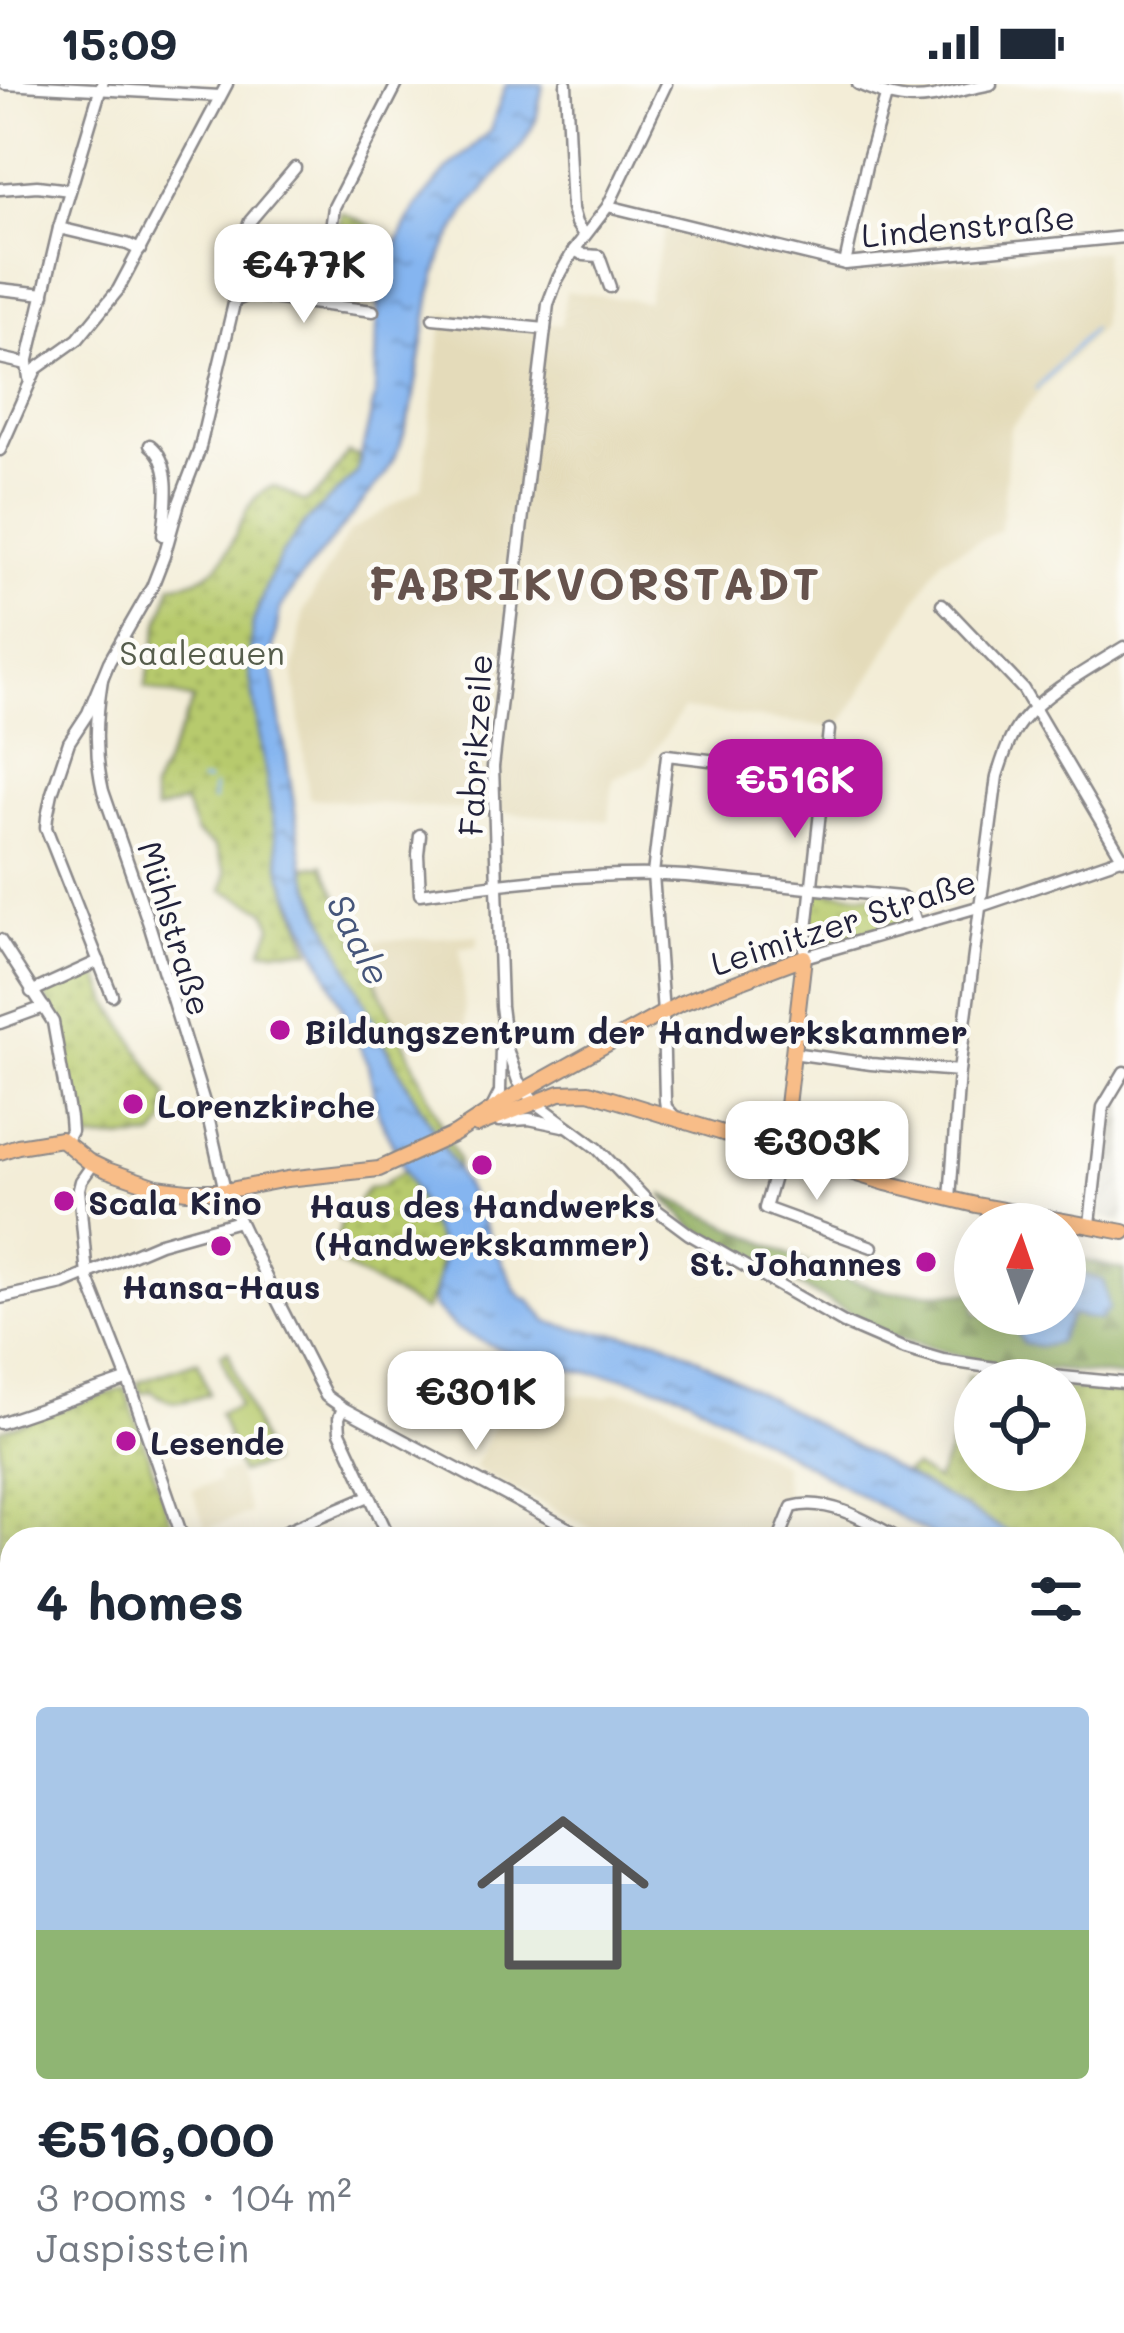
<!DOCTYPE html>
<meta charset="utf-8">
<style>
:root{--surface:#fff;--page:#f6f6f7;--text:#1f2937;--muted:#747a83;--line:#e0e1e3;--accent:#b5179e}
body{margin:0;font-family:Mali,sans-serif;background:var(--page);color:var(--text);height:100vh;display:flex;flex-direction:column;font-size:45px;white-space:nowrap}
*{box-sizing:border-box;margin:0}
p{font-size:39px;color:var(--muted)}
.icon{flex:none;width:66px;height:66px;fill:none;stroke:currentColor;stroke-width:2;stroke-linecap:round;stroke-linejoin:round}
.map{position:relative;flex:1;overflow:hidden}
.side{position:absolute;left:0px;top:1443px;width:1125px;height:807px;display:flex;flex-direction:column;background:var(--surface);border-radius:36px 36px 0 0;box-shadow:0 6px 30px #0003}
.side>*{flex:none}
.needle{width:78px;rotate:2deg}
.buttons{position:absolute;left:954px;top:1119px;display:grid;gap:24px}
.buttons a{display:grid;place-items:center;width:132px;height:132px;border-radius:50%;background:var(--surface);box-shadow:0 6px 30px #0003;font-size:60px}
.price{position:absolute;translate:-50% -102px;padding:0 27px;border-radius:24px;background:#fff;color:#222;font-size:39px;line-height:78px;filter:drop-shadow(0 3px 6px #0008)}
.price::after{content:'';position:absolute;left:50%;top:72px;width:36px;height:27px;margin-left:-18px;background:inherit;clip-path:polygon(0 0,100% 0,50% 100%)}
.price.active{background:var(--accent);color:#fff}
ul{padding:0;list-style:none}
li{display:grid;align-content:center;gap:24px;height:636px;padding:0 36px}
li+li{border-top:3px solid var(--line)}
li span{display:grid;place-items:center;height:372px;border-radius:12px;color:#555}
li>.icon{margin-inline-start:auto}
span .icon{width:216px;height:216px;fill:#fffc;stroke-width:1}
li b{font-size:51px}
h2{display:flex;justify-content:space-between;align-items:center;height:144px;padding:0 36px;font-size:51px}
.status{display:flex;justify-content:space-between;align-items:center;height:84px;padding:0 60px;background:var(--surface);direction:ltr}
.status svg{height:33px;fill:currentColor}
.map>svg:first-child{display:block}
</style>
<div class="status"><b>15:09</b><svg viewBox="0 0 49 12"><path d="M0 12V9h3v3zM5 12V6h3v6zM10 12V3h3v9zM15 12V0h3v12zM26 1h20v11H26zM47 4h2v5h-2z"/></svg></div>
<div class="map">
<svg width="1124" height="2249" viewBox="0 0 1124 2249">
<defs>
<pattern id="industrial-furrows" width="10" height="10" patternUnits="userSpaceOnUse" patternTransform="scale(3)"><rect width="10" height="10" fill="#c6c5b8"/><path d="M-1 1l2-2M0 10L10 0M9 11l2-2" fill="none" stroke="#aaa99f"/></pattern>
<pattern id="grass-dots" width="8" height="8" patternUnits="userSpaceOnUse" patternTransform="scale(3)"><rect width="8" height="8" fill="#b7ca6d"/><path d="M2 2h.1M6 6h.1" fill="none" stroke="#9dad5f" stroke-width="1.8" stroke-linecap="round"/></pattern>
<pattern id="forest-firs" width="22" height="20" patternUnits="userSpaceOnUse" patternTransform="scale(3)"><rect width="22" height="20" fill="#91ae60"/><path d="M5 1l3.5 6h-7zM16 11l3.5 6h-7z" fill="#768d50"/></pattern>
<pattern id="water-ripples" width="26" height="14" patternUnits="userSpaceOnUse" patternTransform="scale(3)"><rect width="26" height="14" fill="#85b5f0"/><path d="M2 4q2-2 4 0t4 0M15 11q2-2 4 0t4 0" fill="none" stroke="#6c93c4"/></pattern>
</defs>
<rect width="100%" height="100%" fill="#fdfcf7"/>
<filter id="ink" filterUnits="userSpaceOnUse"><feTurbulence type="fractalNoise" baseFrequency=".00833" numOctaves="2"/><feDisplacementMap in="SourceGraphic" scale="24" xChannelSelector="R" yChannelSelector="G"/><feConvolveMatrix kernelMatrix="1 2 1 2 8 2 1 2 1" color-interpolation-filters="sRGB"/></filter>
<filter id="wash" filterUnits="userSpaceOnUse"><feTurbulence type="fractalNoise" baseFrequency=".004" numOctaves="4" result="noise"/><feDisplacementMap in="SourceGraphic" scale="48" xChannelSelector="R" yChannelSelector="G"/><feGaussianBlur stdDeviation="2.7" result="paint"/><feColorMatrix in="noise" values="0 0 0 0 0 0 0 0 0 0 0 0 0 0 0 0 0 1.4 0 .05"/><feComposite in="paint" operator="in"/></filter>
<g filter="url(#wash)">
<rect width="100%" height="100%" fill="#f3edd7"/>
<!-- built -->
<g fill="#e4dbba">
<polygon points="665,145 846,187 1104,167 1101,243 1045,301 1010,344 1001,446 942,474 839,644 683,625 646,680 613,695 609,737 309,714 294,589 304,526 349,448 422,404 443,230 561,241 566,207 647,218"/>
<polygon points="478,851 478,862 460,864 466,941 428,941 398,944 358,858"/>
<polygon points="517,1289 531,1290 571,1311 605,1313 616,1308 658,1314 783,1380 786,1414 766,1455 612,1455 474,1385"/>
<polygon points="235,1385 250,1429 206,1445 192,1406 219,1397 217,1391"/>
<polygon points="0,1970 12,1976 12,2238 408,2238 427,2249 0,2249"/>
</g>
<!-- industrial -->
<polygon fill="url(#industrial-furrows)" points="1124,1004 1124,1139 1099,1133 1117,1022"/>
<!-- railway -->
<g fill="#c6c5b8">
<polygon points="0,1710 12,1716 12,1976 0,1970"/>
<polygon points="1113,2121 1124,2126 1124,2249 427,2249 408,2238 1113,2238"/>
</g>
<!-- grass -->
<g fill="url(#grass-dots)" stroke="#6c7654" stroke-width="3">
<polygon points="341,128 378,146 364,167 349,214 334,211 331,198"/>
<path d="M348 369 360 373 357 389 305 439 282 470 267 500 253 539 249 585 282 791 311 866H262L272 842 265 826 223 806 226 788 215 763 197 750 184 718 156 727 152 707 194 616 145 604 160 536 172 501C185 498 200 496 210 488 240 467 237 414 274 402L305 418 323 404Z"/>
<path d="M323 781 458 1076 457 1086C399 988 344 890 304 784Z"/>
<polygon points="814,807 895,813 906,820 915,840 806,873"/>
<polygon points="96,885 108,916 167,1011 165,1039 155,1053 85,1056 71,1012 63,972 71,968 46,914 49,904"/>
<path d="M405 1087C431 1141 457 1169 425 1227L333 1176 342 1135 358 1132 361 1133 359 1116 367 1104 387 1100 386 1097Z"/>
<path d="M198 1277 209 1310C183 1319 174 1323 151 1307L141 1309 137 1298Z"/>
<path d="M968 1292 984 1295 975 1296V1386H1065V1305L1124 1310V1514L1113 1507V1455H1020L903 1389 914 1383 936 1397C953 1363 962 1330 968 1292Z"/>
<polygon points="125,1304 177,1455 12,1455 12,1514 0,1480 0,1346"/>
</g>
<!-- forest -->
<polygon fill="url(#forest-firs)" stroke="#5a684e" stroke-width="3" points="662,1110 830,1190 888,1208 971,1209 975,1202 975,1230 1007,1230 1016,1249 1071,1231 1103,1197 1065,1185 1065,1172 1124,1186 1124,1293 983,1278 893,1253 693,1143"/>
<!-- garden -->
<polygon fill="#b7ca6d" stroke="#6c7654" stroke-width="3" points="228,1267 269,1379 240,1389 219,1329 239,1322 221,1270"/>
<!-- water -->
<g fill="url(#water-ripples)" stroke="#546c96" stroke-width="3">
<polygon points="506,0 543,0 536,36 522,61 466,127 442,170 431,209 411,328 400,362 385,391 296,500 280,525 271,575 304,784 320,826 390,971 457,1086 516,1206 524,1215 529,1215 548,1238 576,1245 658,1255 681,1265 1020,1455 938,1455 681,1309 623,1293 550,1283 497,1264 455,1244 434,1223 434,1212 442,1177 439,1159 378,1029 368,980 282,791 249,585 253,539 267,500 282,470 305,439 357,389 375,313 379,195 415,124 447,86 490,47"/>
<polygon points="1065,1185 1103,1197 1109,1225 1099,1236 1071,1231 1057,1259 1042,1262 1024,1260 1007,1230 1065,1230"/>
</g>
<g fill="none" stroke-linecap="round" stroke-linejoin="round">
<!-- stream -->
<g stroke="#85b5f0" stroke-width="3">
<polyline points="1036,305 1092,245"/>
<polyline points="201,697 207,697"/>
<polyline points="213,717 213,702"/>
</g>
</g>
</g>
<g filter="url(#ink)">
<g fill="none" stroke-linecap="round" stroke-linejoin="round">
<!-- minor casing -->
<g stroke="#8a8889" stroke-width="15">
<g id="minor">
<polyline points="5,0 220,12"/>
<polyline points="566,0 572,125 576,139 584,151"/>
<polyline points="666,0 608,122 574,166 557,196 548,220 493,683 501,922 506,962 518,997 535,1018 597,1064 654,1124 689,1150 844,1239 902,1264 943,1276 1042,1291 1124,1299"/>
<path d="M858 0C919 27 931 11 991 0"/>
<polyline points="0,105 37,102 70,106"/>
<polyline points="608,122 845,180 1124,153"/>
<polyline points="59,144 127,160 140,166"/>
<polyline points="574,166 584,171 599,172 610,203"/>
<polyline points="845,180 866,82 886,12"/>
<polyline points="0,205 44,210"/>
<polyline points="234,217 248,211 373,227"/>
<polyline points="339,223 327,213 324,198 334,123 397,0"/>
<polyline points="433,234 545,245"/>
<polyline points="0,274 27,280"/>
<polyline points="29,294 27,280 59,144 102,0"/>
<path d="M150 361C174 379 166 424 163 451"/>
<polyline points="0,366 36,285 78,255 118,206 227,0"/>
<polyline points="942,520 1023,605 1123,775"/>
<path d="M102 595C96 634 94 668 103 707L149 840 207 1028 225 1107 273 1208 326 1312 343 1324 588 1455"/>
<polyline points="829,646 804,873 978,823 1124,773"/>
<path d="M420 751 418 770 420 810C507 798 598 787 686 792L900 813 910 820 917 841"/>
<polyline points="0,856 53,938 70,1034 71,1047 66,1056"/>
<polyline points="31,908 99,877"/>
<polyline points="112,911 46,744 47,733 52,709 69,658 88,629 109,578 152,503 164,472 179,419 199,367 245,173 244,153 250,137 295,84"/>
<polyline points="0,939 44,923"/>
<polyline points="792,969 871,980 959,987"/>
<polyline points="492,1024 500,1008 501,961"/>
<polyline points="674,1032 666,1023 665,1016 663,929 653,790 667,671 861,694"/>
<polyline points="499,1037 529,1035 563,1042"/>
<polyline points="782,1065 765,1124 872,1163"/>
<polyline points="93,1080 81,1097 79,1105 87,1192 131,1304 183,1455"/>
<path d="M950 1115 959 987 997 692C1003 674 1009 653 1021 638 1045 608 1092 583 1124 563"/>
<polyline points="1090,1140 1103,1023 1124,988"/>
<polyline points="0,1214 63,1200 160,1159 239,1137"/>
<polyline points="343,1324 339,1334 340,1348 390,1455"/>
<polyline points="0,1339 126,1296"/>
<polyline points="267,1455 369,1412"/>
<path d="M779 1455 792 1423C827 1412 869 1438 899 1455"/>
<polyline points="0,1498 12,1536"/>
<polyline points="1113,1575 1124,1582"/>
<polyline points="0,1615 12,1622"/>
<polyline points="1113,1694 1124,1698"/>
<polyline points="1113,1939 1124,1953"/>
<polyline points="1124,1969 1115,1982 1124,2008"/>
<polyline points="0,2008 12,2015"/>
<polyline points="396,2238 415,2249"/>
<polyline points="242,2249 249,2238"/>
</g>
</g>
<!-- major casing -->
<g stroke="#8a8889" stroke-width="18">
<g id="major">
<polyline points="477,1041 560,1009 589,1008 886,1099 976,1121 1124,1148"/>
<polyline points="0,1068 18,1062 61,1055 88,1077 107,1086 157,1103 187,1107 225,1107 287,1095 379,1085 455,1050 510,1014 679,920 804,873 782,1065"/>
</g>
</g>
<!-- minor -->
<use href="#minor" stroke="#fff" stroke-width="10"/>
<!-- major -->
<use href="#major" stroke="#f8bd88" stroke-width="14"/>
<!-- rail casing -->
<g stroke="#22223b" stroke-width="8">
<g id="rail">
<polyline points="0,1793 12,1799"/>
<polyline points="0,1908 12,1925"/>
<polyline points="501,2238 520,2249"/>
<polyline points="571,2238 590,2249"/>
<polyline points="805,2238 825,2249"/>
<polyline points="838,2238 856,2249"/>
</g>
</g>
<!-- rail -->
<use href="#rail" stroke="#fdfcf7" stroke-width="3" stroke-dasharray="9" stroke-linecap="butt"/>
</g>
</g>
<!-- markers -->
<g fill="#b5179e" stroke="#fdfcf7" stroke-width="4.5">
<circle cx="280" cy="946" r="12"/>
<circle cx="133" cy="1020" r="12"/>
<circle cx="482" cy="1081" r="12"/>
<circle cx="64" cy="1117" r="12"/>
<circle cx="221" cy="1162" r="12"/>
<circle cx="926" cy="1178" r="12"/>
<circle cx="126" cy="1357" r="12"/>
</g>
<g text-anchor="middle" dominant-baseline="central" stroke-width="9" stroke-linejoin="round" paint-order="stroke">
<!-- street labels -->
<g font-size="33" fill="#22223b" stroke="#fdfcf7">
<text transform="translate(968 141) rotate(-5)">Lindenstraße</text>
<text transform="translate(474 661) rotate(-87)">Fabrikzeile</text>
<text transform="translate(843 837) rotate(-18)">Leimitzer Straße</text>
<text transform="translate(176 844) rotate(73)">Mühlstraße</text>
</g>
<!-- park labels -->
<g font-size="33" fill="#565d4c" stroke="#fdfcf7">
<text x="202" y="567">Saaleauen</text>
</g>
<!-- poi labels -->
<g font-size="33" font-weight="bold" fill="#22223b" stroke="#fdfcf7" text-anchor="start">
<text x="304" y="946">Bildungszentrum der Handwerkskammer</text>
<text x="157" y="1020">Lorenzkirche</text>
<text x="88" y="1117">Scala Kino</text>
<text x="482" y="1120" text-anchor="middle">Haus des Handwerks<tspan x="482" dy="38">(Handwerkskammer)</tspan></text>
<text x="902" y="1178" text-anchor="end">St. Johannes</text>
<text x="221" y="1201" text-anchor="middle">Hansa-Haus</text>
<text x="150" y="1357">Lesende</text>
</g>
<!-- water labels -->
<g font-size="36" font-style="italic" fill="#45557a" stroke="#fdfcf7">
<text transform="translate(360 855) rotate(63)">Saale</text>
</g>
<!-- district labels -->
<g font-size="45" font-weight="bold" letter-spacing="3" fill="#66534d" stroke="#fdfcf7">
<text x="595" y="498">FABRIKVORSTADT</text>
</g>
</g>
</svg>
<div class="buttons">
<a><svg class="needle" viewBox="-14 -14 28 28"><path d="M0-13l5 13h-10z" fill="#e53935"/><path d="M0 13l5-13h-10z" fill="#747a83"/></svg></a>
<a><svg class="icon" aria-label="locate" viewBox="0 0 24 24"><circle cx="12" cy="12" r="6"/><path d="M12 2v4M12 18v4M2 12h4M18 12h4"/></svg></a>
</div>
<b class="price" style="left:304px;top:242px">€477K</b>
<b class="price active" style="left:795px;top:757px">€516K</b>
<b class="price" style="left:817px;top:1119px">€303K</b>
<b class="price" style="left:476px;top:1369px">€301K</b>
<section class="side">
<h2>4 homes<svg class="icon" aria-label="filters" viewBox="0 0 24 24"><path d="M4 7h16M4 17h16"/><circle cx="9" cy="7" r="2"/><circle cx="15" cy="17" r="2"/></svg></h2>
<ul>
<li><span style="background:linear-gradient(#a9c7e8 60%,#8fb573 0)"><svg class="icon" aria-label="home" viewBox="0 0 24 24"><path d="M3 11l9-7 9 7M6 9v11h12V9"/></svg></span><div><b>€516,000</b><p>3 rooms · 104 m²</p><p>Jaspisstein</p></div></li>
</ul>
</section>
</div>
